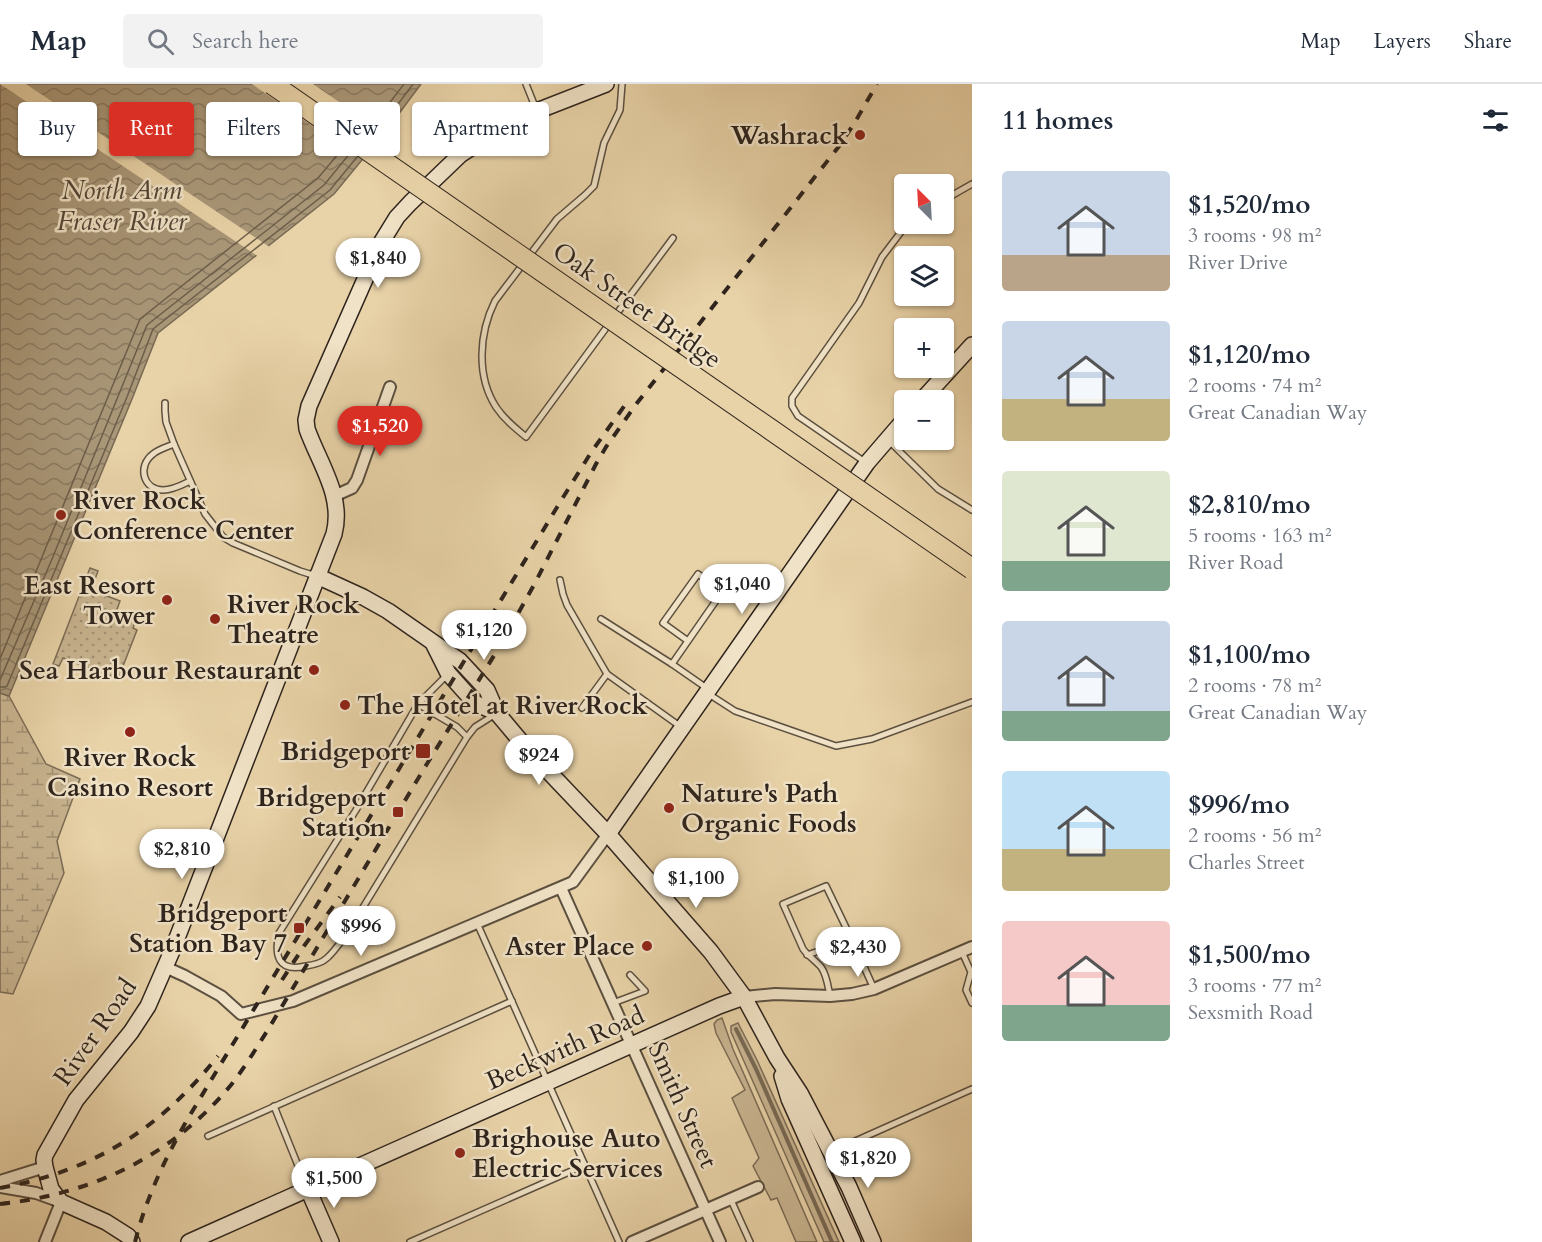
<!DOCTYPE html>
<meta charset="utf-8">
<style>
:root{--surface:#fff;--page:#f2f2f3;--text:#1f2937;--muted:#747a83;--line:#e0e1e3;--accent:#d93025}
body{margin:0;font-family:Cardo,serif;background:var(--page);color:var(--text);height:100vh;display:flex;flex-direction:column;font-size:22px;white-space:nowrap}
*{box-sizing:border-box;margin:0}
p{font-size:20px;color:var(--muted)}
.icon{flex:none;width:33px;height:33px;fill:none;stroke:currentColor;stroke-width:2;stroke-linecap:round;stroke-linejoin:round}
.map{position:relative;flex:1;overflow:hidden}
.side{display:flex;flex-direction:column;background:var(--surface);width:570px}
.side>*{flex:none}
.banner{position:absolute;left:18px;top:18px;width:570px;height:54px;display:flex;gap:12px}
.needle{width:39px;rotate:336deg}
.buttons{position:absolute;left:894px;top:90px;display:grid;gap:12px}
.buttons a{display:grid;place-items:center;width:60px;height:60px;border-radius:6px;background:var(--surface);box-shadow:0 2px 4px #0004;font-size:30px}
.price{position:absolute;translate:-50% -51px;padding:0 14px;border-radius:21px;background:#fff;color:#222;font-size:20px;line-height:39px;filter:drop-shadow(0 2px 3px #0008)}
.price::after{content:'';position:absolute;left:50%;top:36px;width:18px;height:14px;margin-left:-9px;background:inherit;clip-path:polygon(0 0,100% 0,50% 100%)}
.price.active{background:var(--accent);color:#fff}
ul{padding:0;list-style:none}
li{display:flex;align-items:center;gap:18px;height:150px;padding:0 30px}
li span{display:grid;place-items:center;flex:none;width:168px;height:120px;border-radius:6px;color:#555}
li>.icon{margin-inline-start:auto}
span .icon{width:72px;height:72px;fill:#fffc;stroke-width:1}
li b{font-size:26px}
h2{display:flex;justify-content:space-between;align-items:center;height:72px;padding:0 30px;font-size:26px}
.tag{padding:0 21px;border-radius:6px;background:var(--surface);box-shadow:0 2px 4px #0004;font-size:21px;line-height:54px}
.tag.active{background:var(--accent);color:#fff}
header{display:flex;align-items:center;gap:36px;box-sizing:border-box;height:84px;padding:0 30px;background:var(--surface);border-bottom:2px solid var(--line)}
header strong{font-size:28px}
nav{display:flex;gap:33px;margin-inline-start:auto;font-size:21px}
.search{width:420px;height:54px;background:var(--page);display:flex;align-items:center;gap:15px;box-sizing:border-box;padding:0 21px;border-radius:6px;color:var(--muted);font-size:22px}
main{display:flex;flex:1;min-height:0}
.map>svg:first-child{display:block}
</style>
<header>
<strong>Map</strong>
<div class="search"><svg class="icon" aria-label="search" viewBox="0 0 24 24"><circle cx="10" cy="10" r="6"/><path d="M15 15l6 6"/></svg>Search here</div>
<nav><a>Map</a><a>Layers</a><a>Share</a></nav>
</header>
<main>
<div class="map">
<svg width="972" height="1158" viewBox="0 0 972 1158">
<defs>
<pattern id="wetland-marsh" width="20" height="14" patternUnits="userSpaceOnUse" patternTransform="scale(1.5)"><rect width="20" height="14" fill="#c8b490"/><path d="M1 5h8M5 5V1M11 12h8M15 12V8" fill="none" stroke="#a39275"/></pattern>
<pattern id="garden-dots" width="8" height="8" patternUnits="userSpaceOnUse" patternTransform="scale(1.5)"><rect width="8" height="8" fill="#c8b490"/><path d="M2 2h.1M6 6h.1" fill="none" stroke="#a39275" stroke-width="1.8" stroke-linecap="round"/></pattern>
<pattern id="water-waves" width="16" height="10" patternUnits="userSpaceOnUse" patternTransform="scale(1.5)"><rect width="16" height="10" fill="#a99778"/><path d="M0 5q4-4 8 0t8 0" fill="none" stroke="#8a7b62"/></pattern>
</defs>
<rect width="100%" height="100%" fill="#e8d2a7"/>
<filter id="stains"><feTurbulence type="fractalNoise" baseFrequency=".00333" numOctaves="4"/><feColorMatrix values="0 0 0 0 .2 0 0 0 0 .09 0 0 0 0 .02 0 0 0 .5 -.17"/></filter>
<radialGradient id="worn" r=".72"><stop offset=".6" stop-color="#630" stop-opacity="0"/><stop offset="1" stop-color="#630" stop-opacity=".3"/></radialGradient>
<!-- grass -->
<g fill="#c8b490" stroke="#7b6c56" stroke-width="1.5">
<polygon points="722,934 733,965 817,1158 796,1158 777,1114 771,1116 753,1082 759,1074 732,1014 745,1006 716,949 714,940 717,936"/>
<polygon points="738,939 757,976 839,1158 824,1158 731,948 731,942"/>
</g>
<!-- wetland -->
<polygon fill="url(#wetland-marsh)" stroke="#7b6c56" stroke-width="1.5" points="0,609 9,612 46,680 80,695 57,757 64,789 13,910 0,908"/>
<!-- garden -->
<polygon fill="url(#garden-dots)" stroke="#7b6c56" stroke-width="1.5" points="90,484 98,487 91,506 120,517 115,531 135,538 133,544 137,546 118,595 63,574 59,582 53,580"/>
<!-- water -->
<polygon fill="url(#water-waves)" stroke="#786954" stroke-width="1.5" points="0,0 421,0 389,43 334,110 158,249 132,315 9,612 0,609"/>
<!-- pier -->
<g fill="#e8d2a7">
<polygon points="0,0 26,0 271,164 259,173"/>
<polygon points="252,0 313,0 387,51 365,78"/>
</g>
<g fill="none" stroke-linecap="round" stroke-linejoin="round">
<!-- shore -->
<g stroke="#6c5e4a" stroke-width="1.5">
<polyline points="365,51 404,0"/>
<polyline points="372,55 413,0"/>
<polyline points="0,575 140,235 318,94 344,63"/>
<polyline points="0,596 52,475 147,241 324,101 351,68"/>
<polyline points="0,603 5,603 7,602 127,313 153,245 330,106 357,73"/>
</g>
<!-- stream -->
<polyline stroke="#786954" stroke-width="4" points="736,945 756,985 832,1158"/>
<!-- lane casing -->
<g stroke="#5c5040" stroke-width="8">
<g id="lane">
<polyline points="526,0 536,25"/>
<polyline points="944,116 972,100"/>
<polyline points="615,232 673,154"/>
<path d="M609 240 526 353C515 344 504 335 496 323 476 292 479 249 495 217L557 135 585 111 594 102 604 59 620 26 622 0"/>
<polyline points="165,319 165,327 166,338 174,360 205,430 223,453 233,459 300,487 316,492"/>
<polyline points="888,356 938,405 972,426"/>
<path d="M174 360C167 363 159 365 153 370 137 382 143 406 163 406 173 406 182 401 190 397"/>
<polyline points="865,378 798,332 792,322 792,314 859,219 882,173 907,140"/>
<polyline points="560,496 563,510 567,521 607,590"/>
<polyline points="601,535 672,580 708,605"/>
<polyline points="672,580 722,508 698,490 663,539 688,557"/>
<path d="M447 591 418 620 356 726 279 849C274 871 278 889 306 882 313 881 322 879 327 874 335 867 342 856 348 848L467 653 475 643 494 631"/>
<polyline points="707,609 735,627 836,662 872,655 972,618"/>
<polyline points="418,620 457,643 467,653"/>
<polyline points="582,624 607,590 681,643"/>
<polyline points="477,839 619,1158"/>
<polyline points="962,868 971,888 966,906 972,919"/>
<polyline points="807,871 852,856"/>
<path d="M830 912C828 903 827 891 821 883 816 877 808 872 803 865L783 820 826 802 852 856 874 905"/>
<polyline points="613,919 645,907 630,891"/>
<polyline points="274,1022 307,1104"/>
<polyline points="208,1052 512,917"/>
<polyline points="833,1067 972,1005"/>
<polyline points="731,1116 750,1158"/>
<polyline points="410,1158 585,1081"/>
</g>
</g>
<!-- street casing -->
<g stroke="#5c5040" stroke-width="14">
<g id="street">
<polyline points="334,412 352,404 357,396 390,303"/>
<polyline points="561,804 720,1158"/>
<polyline points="165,883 185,892 221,912 241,930 293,917 573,798 608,750"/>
<polyline points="744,913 775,910 830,912 852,910 874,905 972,863"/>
<polyline points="0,1097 45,1083"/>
<polyline points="0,1103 36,1109 61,1118 45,1158"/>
<polyline points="632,1158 758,1103"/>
</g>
</g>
<!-- secondary casing -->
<g stroke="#2e241d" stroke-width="18">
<g id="secondary">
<polyline points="922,316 972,261"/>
<polyline points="317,492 363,513 388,527 460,577 487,606 497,629 529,667 608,750 711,868 744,913 777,974 800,1009 849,1103 873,1158"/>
<polyline points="434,561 448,589 475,619 497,629"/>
<polyline points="608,750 867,379 904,336"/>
<polyline points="782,992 789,1015 853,1158"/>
<polyline points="308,1105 331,1158"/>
<path d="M132 1158 128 1152 106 1138 61 1118 51 1105 45 1083 44 1076 45 1071 76 1016 131 948 148 922 172 867 334 450C344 412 319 379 307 345L306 336 309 322 381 159 397 133 410 119 460 71 492 50 537 27 606 0"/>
<polyline points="189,1158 719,922 744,913"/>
</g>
</g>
<!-- lane -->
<use href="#lane" stroke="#f0e2c6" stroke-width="5"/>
<!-- street -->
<use href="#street" stroke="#f0e2c6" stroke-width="10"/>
<!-- secondary -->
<use href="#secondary" stroke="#f0e2c6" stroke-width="15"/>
<!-- rail -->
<g stroke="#2e241d" stroke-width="4" stroke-dasharray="10 10" stroke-linecap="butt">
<polyline points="282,896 304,862 340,813"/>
<path d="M0 1104C93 1087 159 1046 218 972"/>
<path d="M0 1120C92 1110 171 1073 231 1001 245 983 257 963 269 944L425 683 500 562 535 499 596 380 606 363 637 319 840 61 855 38 877 0"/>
<path d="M135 1158C146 1114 165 1075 187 1036L562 415 592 367 625 321"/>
</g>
<!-- highway-bridge casing -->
<g stroke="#2e241d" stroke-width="22" stroke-linecap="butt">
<polyline id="highway-bridge" points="272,0 972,485"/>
</g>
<!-- highway-bridge -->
<use href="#highway-bridge" stroke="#e8d2a7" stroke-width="20"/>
</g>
<!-- markers -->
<g fill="#8f2418" stroke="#f0e2c6" stroke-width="2">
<circle cx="860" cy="51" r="6"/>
<circle cx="61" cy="431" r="6"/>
<circle cx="167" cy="516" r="6"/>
<circle cx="215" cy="535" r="6"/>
<circle cx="314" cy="586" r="6"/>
<circle cx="345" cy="621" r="6"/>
<circle cx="130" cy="648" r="6"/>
<rect x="415" y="659" width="16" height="16" rx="3"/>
<circle cx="669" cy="724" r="6"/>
<rect x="392" y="722" width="12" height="12" rx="3"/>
<rect x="293" y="838" width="12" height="12" rx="3"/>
<circle cx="647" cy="862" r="6"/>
<circle cx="460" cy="1069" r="6"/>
</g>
<g text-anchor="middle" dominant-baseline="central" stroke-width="5" stroke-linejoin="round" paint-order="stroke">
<!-- poi labels -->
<g font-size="26" font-weight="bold" fill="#2e241d" stroke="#f0e2c6" text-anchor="end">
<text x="848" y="51">Washrack</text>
<text x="73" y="416" text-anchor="start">River Rock<tspan x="73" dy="30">Conference Center</tspan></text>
<text x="155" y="501">East Resort<tspan x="155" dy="30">Tower</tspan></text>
<text x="227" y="520" text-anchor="start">River Rock<tspan x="227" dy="30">Theatre</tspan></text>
<text x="302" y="586">Sea Harbour Restaurant</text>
<text x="357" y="621" text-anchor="start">The Hotel at River Rock</text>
<text x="410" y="667">Bridgeport</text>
<text x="130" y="673" text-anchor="middle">River Rock<tspan x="130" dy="30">Casino Resort</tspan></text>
<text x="681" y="709" text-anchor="start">Nature's Path<tspan x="681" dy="30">Organic Foods</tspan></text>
<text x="386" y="713">Bridgeport<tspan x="386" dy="30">Station</tspan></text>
<text x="287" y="829">Bridgeport<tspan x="287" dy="30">Station Bay 7</tspan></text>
<text x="635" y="862">Aster Place</text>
<text x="472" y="1054" text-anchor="start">Brighouse Auto<tspan x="472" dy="30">Electric Services</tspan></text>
</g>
<!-- street labels -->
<g font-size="26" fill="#2e241d" stroke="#f0e2c6">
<text transform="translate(637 221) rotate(35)">Oak Street Bridge</text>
<text transform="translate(95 948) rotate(-55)">River Road</text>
<text transform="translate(565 964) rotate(-24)">Beckwith Road</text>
<text transform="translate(683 1021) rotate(66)">Smith Street</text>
</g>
<!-- water labels -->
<g font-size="27" font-style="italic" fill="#534638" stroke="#f0e2c6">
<text x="122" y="106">North Arm<tspan x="122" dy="31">Fraser River</tspan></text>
</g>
</g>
<rect width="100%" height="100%" filter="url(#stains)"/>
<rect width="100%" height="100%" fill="url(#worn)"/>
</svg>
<div class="buttons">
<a><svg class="needle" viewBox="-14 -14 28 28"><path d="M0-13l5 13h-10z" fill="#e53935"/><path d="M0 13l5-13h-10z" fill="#747a83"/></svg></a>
<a><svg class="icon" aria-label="layers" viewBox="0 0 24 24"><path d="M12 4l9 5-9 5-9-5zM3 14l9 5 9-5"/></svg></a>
<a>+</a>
<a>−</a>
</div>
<b class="price" style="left:378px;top:205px">$1,840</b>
<b class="price active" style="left:380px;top:373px">$1,520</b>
<b class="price" style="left:742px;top:531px">$1,040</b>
<b class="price" style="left:484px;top:577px">$1,120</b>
<b class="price" style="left:539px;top:702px">$924</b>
<b class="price" style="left:182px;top:796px">$2,810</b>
<b class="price" style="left:696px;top:825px">$1,100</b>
<b class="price" style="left:361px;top:873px">$996</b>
<b class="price" style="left:858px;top:894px">$2,430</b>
<b class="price" style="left:868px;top:1105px">$1,820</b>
<b class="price" style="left:334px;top:1125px">$1,500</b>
<div class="banner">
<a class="tag">Buy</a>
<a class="tag active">Rent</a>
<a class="tag">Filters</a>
<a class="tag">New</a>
<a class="tag">Apartment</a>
</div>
</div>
<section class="side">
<h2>11 homes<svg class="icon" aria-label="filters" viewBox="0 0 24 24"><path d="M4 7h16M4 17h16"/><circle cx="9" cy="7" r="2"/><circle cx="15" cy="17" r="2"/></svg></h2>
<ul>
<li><span style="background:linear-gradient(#c9d6e8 70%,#b9a48a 0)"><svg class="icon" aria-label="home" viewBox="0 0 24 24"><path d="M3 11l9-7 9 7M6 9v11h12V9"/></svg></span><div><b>$1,520/mo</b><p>3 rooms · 98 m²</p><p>River Drive</p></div></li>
<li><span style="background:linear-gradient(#c9d6e8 65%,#c2b280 0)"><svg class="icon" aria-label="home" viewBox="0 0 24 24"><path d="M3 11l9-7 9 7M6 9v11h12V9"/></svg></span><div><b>$1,120/mo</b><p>2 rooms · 74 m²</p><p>Great Canadian Way</p></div></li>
<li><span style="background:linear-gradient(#dfe7d0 75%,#7fa58c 0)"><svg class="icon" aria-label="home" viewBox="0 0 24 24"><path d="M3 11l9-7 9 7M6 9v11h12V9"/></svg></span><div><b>$2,810/mo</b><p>5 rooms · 163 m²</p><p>River Road</p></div></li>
<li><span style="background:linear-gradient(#c9d6e8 75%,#7fa58c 0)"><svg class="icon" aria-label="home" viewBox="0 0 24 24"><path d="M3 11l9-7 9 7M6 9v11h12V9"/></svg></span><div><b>$1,100/mo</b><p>2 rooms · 78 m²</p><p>Great Canadian Way</p></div></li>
<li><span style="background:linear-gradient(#bfe0f5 65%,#c2b280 0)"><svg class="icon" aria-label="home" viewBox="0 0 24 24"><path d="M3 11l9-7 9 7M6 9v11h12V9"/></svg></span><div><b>$996/mo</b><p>2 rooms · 56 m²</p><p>Charles Street</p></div></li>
<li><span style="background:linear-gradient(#f6c9c9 70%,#7fa58c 0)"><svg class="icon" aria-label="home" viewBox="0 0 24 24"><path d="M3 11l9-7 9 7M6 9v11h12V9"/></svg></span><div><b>$1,500/mo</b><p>3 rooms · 77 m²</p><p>Sexsmith Road</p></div></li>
</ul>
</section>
</main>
